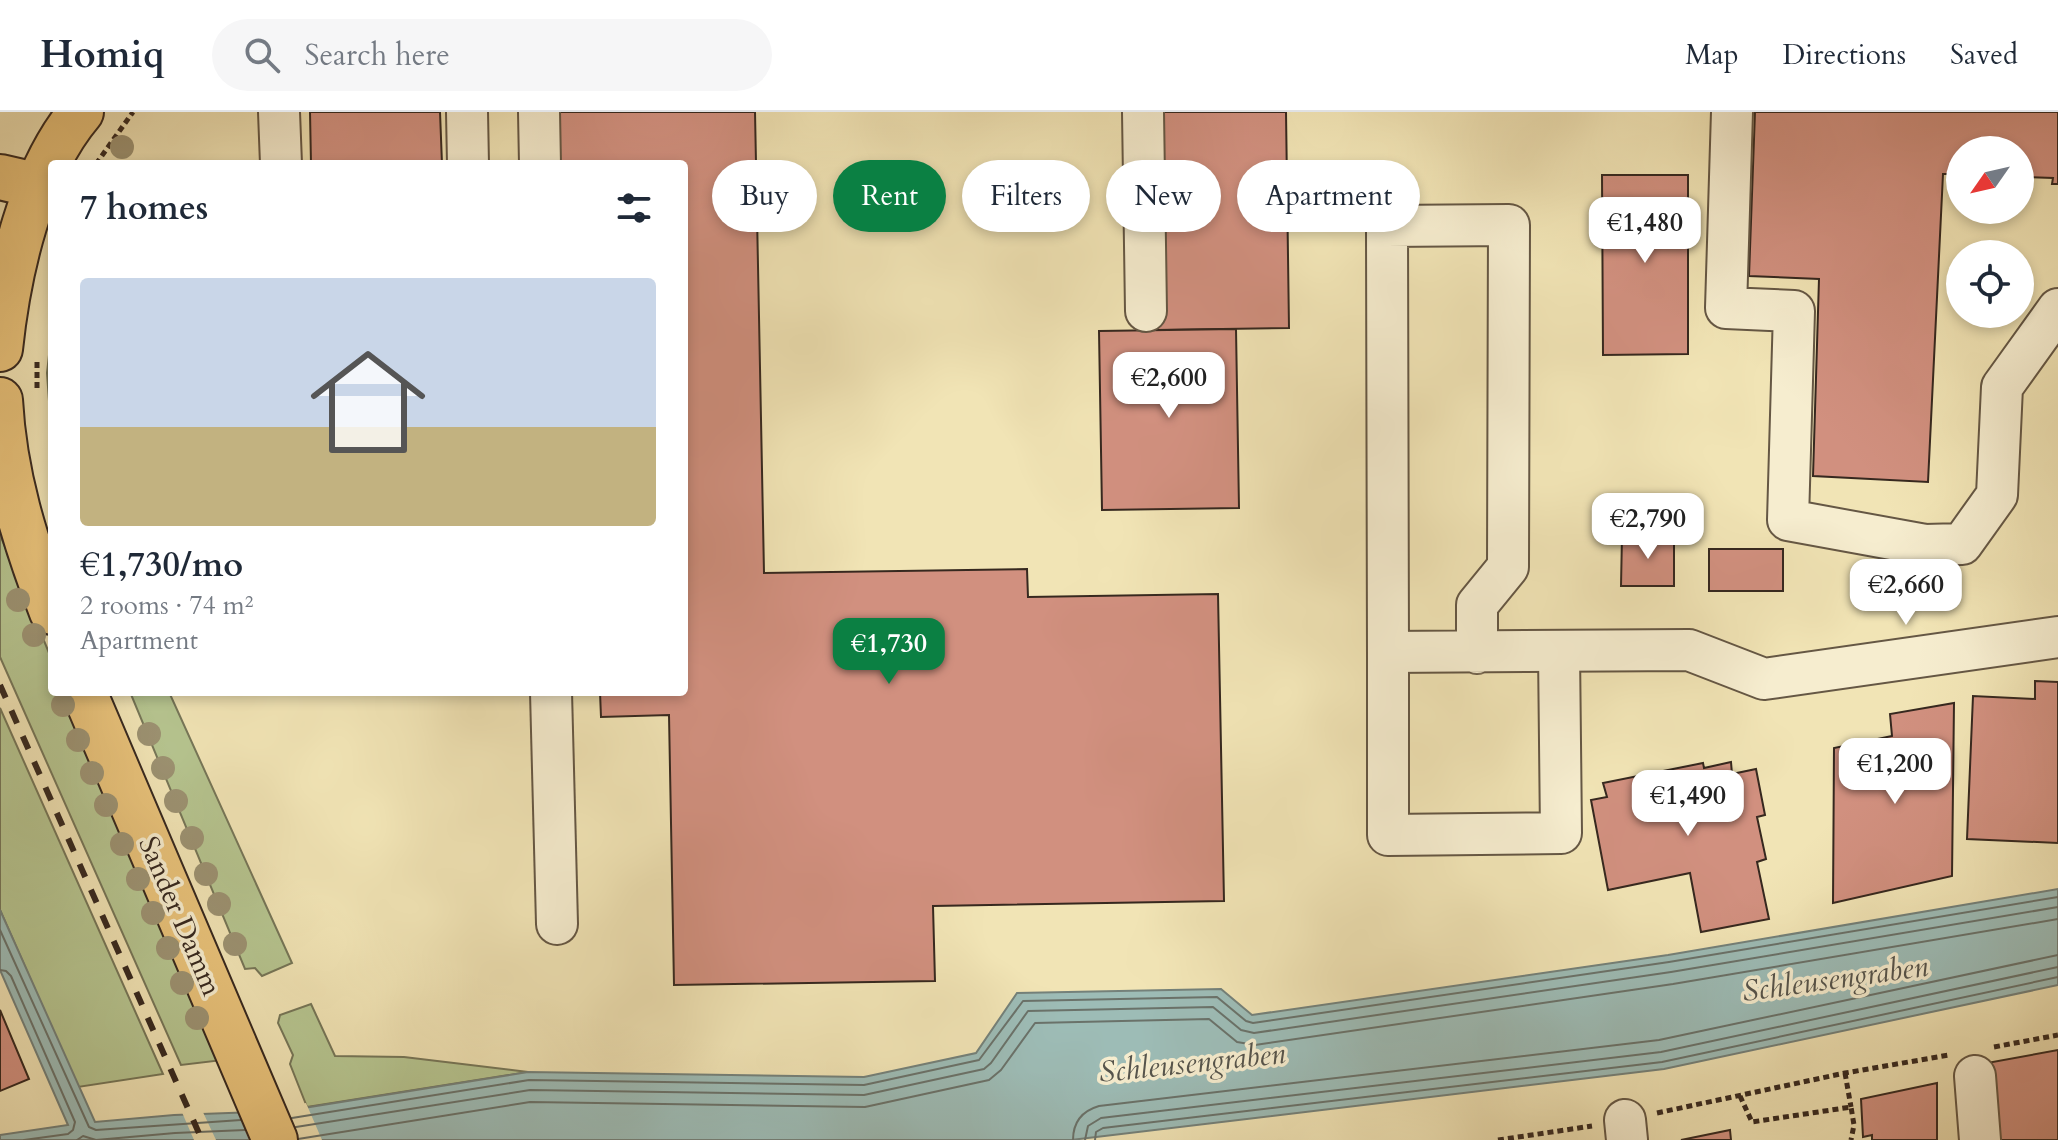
<!DOCTYPE html>
<meta charset="utf-8">
<style>
:root{--surface:#fff;--page:#f6f6f7;--text:#1f2937;--muted:#747a83;--line:#e0e1e3;--accent:#0b8043}
body{margin:0;font-family:Cardo,serif;background:var(--page);color:var(--text);height:100vh;display:flex;flex-direction:column;font-size:30px;white-space:nowrap}
*{box-sizing:border-box;margin:0}
p{font-size:26px;color:var(--muted)}
.icon{flex:none;width:44px;height:44px;fill:none;stroke:currentColor;stroke-width:2;stroke-linecap:round;stroke-linejoin:round}
.map{position:relative;flex:1;overflow:hidden}
.details{position:absolute;left:48px;top:48px;width:640px;height:536px;display:flex;flex-direction:column;background:var(--surface);border-radius:8px;box-shadow:0 4px 12px #0003}
.details>*{flex:none}
.top-card{position:absolute;left:712px;top:48px;width:760px;height:72px;display:flex;gap:16px}
.needle{width:52px;rotate:236deg}
.buttons{position:absolute;left:1946px;top:24px;display:grid;gap:16px}
.buttons a{display:grid;place-items:center;width:88px;height:88px;border-radius:50%;background:var(--surface);box-shadow:0 4px 12px #0003;font-size:40px}
.price{position:absolute;translate:-50% -68px;padding:0 18px;border-radius:16px;background:#fff;color:#222;font-size:26px;line-height:52px;filter:drop-shadow(0 2px 4px #0008)}
.price::after{content:'';position:absolute;left:50%;top:48px;width:24px;height:18px;margin-left:-12px;background:inherit;clip-path:polygon(0 0,100% 0,50% 100%)}
.price.current{background:var(--accent);color:#fff}
ul{padding:0;list-style:none}
li{display:grid;align-content:center;gap:16px;height:424px;padding:0 32px}
li span{display:grid;place-items:center;height:248px;border-radius:8px;color:#555}
li>.icon{margin-inline-start:auto}
span .icon{width:144px;height:144px;fill:#fffc;stroke-width:1}
li b{font-size:34px}
h2{display:flex;justify-content:space-between;align-items:center;height:96px;padding:0 32px;font-size:34px}
.chip{padding:0 28px;border-radius:36px;background:var(--surface);box-shadow:0 4px 12px #0003;font-size:28px;line-height:72px}
.chip.current{background:var(--accent);color:#fff}
header{display:flex;align-items:center;gap:48px;box-sizing:border-box;height:112px;padding:0 40px;background:var(--surface);border-bottom:2px solid var(--line)}
header strong{font-size:38px}
nav{display:flex;gap:44px;margin-inline-start:auto;font-size:28px}
.search{width:560px;height:72px;background:var(--page);display:flex;align-items:center;gap:20px;box-sizing:border-box;padding:0 28px;border-radius:44px;color:var(--muted);font-size:30px}
.map>svg:first-child{display:block}
</style>
<header>
<strong>Homiq</strong>
<div class="search"><svg class="icon" aria-label="search" viewBox="0 0 24 24"><circle cx="10" cy="10" r="6"/><path d="M15 15l6 6"/></svg>Search here</div>
<nav><a>Map</a><a>Directions</a><a>Saved</a></nav>
</header>
<div class="map">
<svg width="2058" height="1028" viewBox="0 0 2058 1028">
<rect width="100%" height="100%" fill="#f1e4b5"/>
<filter id="stains"><feTurbulence type="fractalNoise" baseFrequency=".0025" numOctaves="4"/><feColorMatrix values="0 0 0 0 .2 0 0 0 0 .09 0 0 0 0 .02 0 0 0 .5 -.17"/></filter>
<radialGradient id="worn" r=".72"><stop offset=".6" stop-color="#630" stop-opacity="0"/><stop offset="1" stop-color="#630" stop-opacity=".3"/></radialGradient>
<!-- green -->
<g fill="#b6c590" stroke="#767658" stroke-width="2">
<polygon points="52,216 52,331 47,261"/>
<polygon points="0,423 52,548 52,580 66,580 223,948 181,953 0,545"/>
<polygon points="130,580 169,580 292,851 262,864 255,856 245,857"/>
<polygon points="0,596 163,962 78,975 0,798"/>
<polygon points="311,892 335,944 404,945 528,960 307,995 290,952 293,943 278,911 280,903"/>
</g>
<!-- water -->
<polygon fill="#9dbcb6" stroke="#74817a" stroke-width="2" points="2058,777 2058,873 1664,957 1071,1028 0,1028 0,1023 68,1013 0,858 0,798 95,1010 174,1003 285,999 528,960 864,965 976,941 1017,881 1221,877 1252,903 1668,843"/>
<!-- pier -->
<g fill="#f1e4b5">
<polygon points="306,991 322,1028 249,1028 236,996 285,995"/>
<polygon points="181,998 202,998 216,1028 194,1028"/>
</g>
<g fill="none" stroke-linecap="round" stroke-linejoin="round">
<!-- shore -->
<g stroke="#6a726a" stroke-width="2">
<polyline points="0,818 89,1015 96,1018 241,1008"/>
<polyline points="0,858 6,859 11,864 75,1010 73,1018 68,1022 24,1028"/>
<polyline points="292,1006 529,968 864,973 979,948 1023,889 1217,885 1246,909 1253,911 1669,850 2058,785"/>
<polyline points="296,1015 530,978 864,983 984,957 991,951 1028,899 1213,895 1241,918 1254,921 1671,860 2058,795"/>
<polyline points="298,1027 530,990 865,995 989,968 1001,958 1035,911 1209,907 1237,930 1255,933 1673,872 2058,807"/>
<polyline points="77,1028 83,1024 96,1028 175,1021 245,1018"/>
<path d="M1073 1028C1073 1010 1082 999 1099 994L1659 928 2058 843"/>
<polyline points="1085,1028 1088,1014 1101,1006 1661,940 2058,855"/>
<polyline points="1095,1028 1096,1020 1103,1016 1662,950 2058,865"/>
</g>
</g>
<!-- building -->
<g fill="#d1907f" stroke="#36281f" stroke-width="2">
<polygon points="310,0 440,0 442,52 311,52"/>
<polygon points="559,0 755,0 764,461 1027,457 1028,485 1218,482 1224,789 933,794 935,869 674,873 669,603 601,605 600,580 684,580 684,52 560,52"/>
<polygon points="1154,0 1286,0 1289,216 1156,218"/>
<polygon points="1755,0 2058,0 2058,72 2052,72 2053,66 2020,65 2020,38 1960,38 1960,62 1943,62 1928,370 1813,364 1819,167 1749,164"/>
<polygon points="1602,63 1688,63 1688,242 1603,243"/>
<polygon points="1236,217 1239,396 1102,398 1099,219"/>
<polygon points="1622,424 1674,424 1674,474 1621,474"/>
<rect x="1709" y="437" width="74" height="42"/>
<polygon points="2035,569 2058,570 2058,731 1967,727 1973,584 2035,587"/>
<polygon points="1954,591 1952,764 1833,791 1834,636 1892,624 1890,602"/>
<polygon points="1731,650 1732,662 1756,657 1765,703 1757,705 1766,747 1757,750 1769,807 1701,820 1690,761 1608,778 1591,688 1607,685 1603,671 1703,651 1704,656"/>
<polygon points="0,898 29,967 0,979"/>
<polygon points="2058,938 2058,1028 1998,1028 1987,951"/>
<polygon points="1937,971 1937,1028 1872,1028 1872,1023 1863,1025 1861,987"/>
<polygon points="1730,1018 1731,1028 1681,1028"/>
</g>
<g fill="none" stroke-linecap="round" stroke-linejoin="round">
<!-- minor casing -->
<g stroke="#655744" stroke-width="44">
<g id="minor">
<polyline points="279,0 281,52"/>
<polyline points="467,0 468,52"/>
<polyline points="539,0 540,52"/>
<polyline points="1143,0 1146,199"/>
<polyline points="1732,0 1726,196 1794,199 1788,408 1925,433 1962,432 1997,383 2002,275 2058,197"/>
<polyline points="1388,540 1388,723 1561,721 1559,539"/>
<polyline points="1477,541 1477,493 1508,455 1509,113 1387,114 1388,540 1689,538 1764,567 2058,525"/>
<polyline points="551,580 557,812"/>
<polyline points="1975,964 1980,1028"/>
<polyline points="1625,1008 1627,1028"/>
</g>
</g>
<!-- major casing -->
<g stroke="#36281f" stroke-width="48">
<g id="major">
<polyline points="0,65 39,74"/>
<path d="M0 237C8 161 30 60 81 0"/>
<path d="M0 288C4 363 25 430 52 500"/>
<polyline points="84,580 275,1028"/>
</g>
</g>
<!-- path -->
<g stroke="#36281f" stroke-width="5" stroke-dasharray="6 4" stroke-linecap="butt">
<polyline points="96,52 133,0"/>
<polyline points="37,276 37,250"/>
<polyline points="1994,935 2058,923"/>
<polyline points="1845,961 1851,995"/>
<polyline points="1740,984 1752,1010 1851,995 1854,1013 1851,1028"/>
<polyline points="1657,1001 1845,961 1949,943"/>
<polyline points="1498,1028 1592,1014"/>
</g>
<!-- minor -->
<use href="#minor" stroke="#f6edcf" stroke-width="40"/>
<!-- major -->
<use href="#major" stroke="#e8c27a" stroke-width="44"/>
<!-- rail -->
<polyline stroke="#36281f" stroke-width="6" stroke-dasharray="14 14" stroke-linecap="butt" points="0,573 202,1028"/>
</g>
<!-- trees -->
<g fill="#9c9272">
<circle cx="122" cy="35" r="12"/>
<circle cx="18" cy="488" r="12"/>
<circle cx="34" cy="523" r="12"/>
<circle cx="63" cy="593" r="12"/>
<circle cx="149" cy="622" r="12"/>
<circle cx="78" cy="628" r="12"/>
<circle cx="163" cy="656" r="12"/>
<circle cx="92" cy="661" r="12"/>
<circle cx="176" cy="689" r="12"/>
<circle cx="106" cy="693" r="12"/>
<circle cx="192" cy="726" r="12"/>
<circle cx="122" cy="732" r="12"/>
<circle cx="206" cy="762" r="12"/>
<circle cx="138" cy="767" r="12"/>
<circle cx="219" cy="792" r="12"/>
<circle cx="153" cy="801" r="12"/>
<circle cx="235" cy="832" r="12"/>
<circle cx="168" cy="836" r="12"/>
<circle cx="182" cy="871" r="12"/>
<circle cx="197" cy="906" r="12"/>
</g>
<g text-anchor="middle" dominant-baseline="central" stroke-width="7" stroke-linejoin="round" paint-order="stroke">
<!-- street labels -->
<g font-size="28" fill="#36281f" stroke="#f6edcf">
<text transform="translate(180 804) rotate(67)">Sander Damm</text>
</g>
<!-- water labels -->
<g font-size="30" font-style="italic" fill="#55544c" stroke="#f6edcf">
<text transform="translate(1835 867) rotate(-8)">Schleusengraben</text>
<text transform="translate(1192 951) rotate(-6)">Schleusengraben</text>
</g>
</g>
<rect width="100%" height="100%" filter="url(#stains)"/>
<rect width="100%" height="100%" fill="url(#worn)"/>
</svg>
<div class="buttons">
<a><svg class="needle" viewBox="-14 -14 28 28"><path d="M0-13l5 13h-10z" fill="#e53935"/><path d="M0 13l5-13h-10z" fill="#747a83"/></svg></a>
<a><svg class="icon" aria-label="locate" viewBox="0 0 24 24"><circle cx="12" cy="12" r="6"/><path d="M12 2v4M12 18v4M2 12h4M18 12h4"/></svg></a>
</div>
<b class="price" style="left:1645px;top:153px">€1,480</b>
<b class="price" style="left:1169px;top:308px">€2,600</b>
<b class="price" style="left:1648px;top:449px">€2,790</b>
<b class="price" style="left:1906px;top:515px">€2,660</b>
<b class="price current" style="left:889px;top:574px">€1,730</b>
<b class="price" style="left:1895px;top:694px">€1,200</b>
<b class="price" style="left:1688px;top:726px">€1,490</b>
<div class="top-card">
<a class="chip">Buy</a>
<a class="chip current">Rent</a>
<a class="chip">Filters</a>
<a class="chip">New</a>
<a class="chip">Apartment</a>
</div>
<section class="details">
<h2>7 homes<svg class="icon" aria-label="filters" viewBox="0 0 24 24"><path d="M4 7h16M4 17h16"/><circle cx="9" cy="7" r="2"/><circle cx="15" cy="17" r="2"/></svg></h2>
<ul>
<li><span style="background:linear-gradient(#c9d6e8 60%,#c2b280 0)"><svg class="icon" aria-label="home" viewBox="0 0 24 24"><path d="M3 11l9-7 9 7M6 9v11h12V9"/></svg></span><div><b>€1,730/mo</b><p>2 rooms · 74 m²</p><p>Apartment</p></div></li>
</ul>
</section>
</div>
